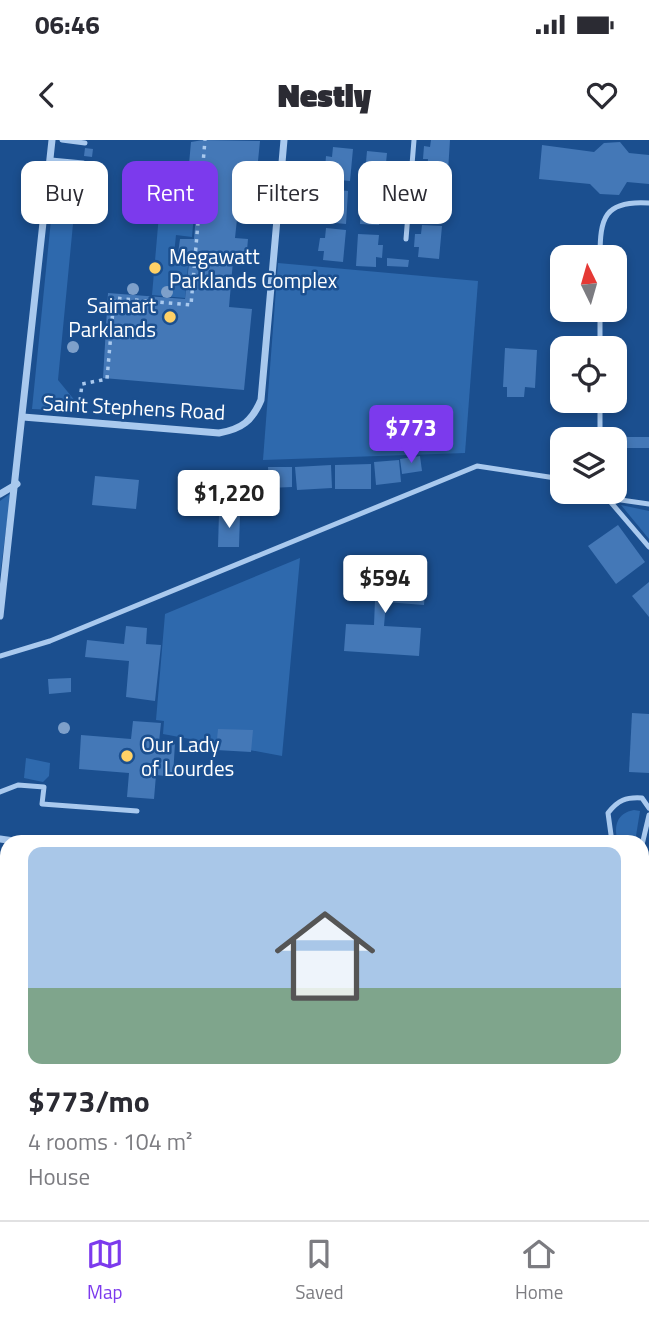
<!DOCTYPE html>
<meta charset="utf-8">
<style>
:root{--surface:#fff;--page:#f2f2f3;--text:#2b2b33;--muted:#7c7c81;--line:#e1e1e2;--accent:#7c3aed}
body{margin:0;font-family:"Titillium Web",sans-serif;background:var(--page);color:var(--text);height:100vh;display:flex;flex-direction:column;font-size:26px;white-space:nowrap}
*{box-sizing:border-box;margin:0}
p{font-size:23px;color:var(--muted)}
.icon{flex:none;width:38px;height:38px;fill:none;stroke:currentColor;stroke-width:2;stroke-linecap:round;stroke-linejoin:round}
.map{position:relative;flex:1;overflow:hidden}
.drawer{position:absolute;left:0px;top:695px;width:649px;height:387px;display:flex;flex-direction:column;background:var(--surface);border-radius:21px 21px 0 0;box-shadow:0 4px 10px #0003}
.drawer>*{flex:none}
.hud{position:absolute;left:21px;top:21px;width:607px;height:63px;display:flex;gap:14px}
.needle{width:46px;rotate:355deg}
.tools{position:absolute;left:550px;top:105px;display:grid;gap:14px}
.tools a{display:grid;place-items:center;width:77px;height:77px;border-radius:14px;background:var(--surface);box-shadow:0 4px 10px #0003;font-size:35px}
.price{position:absolute;translate:-50% -60px;padding:0 16px;border-radius:7px;background:#fff;color:#222;font-size:23px;line-height:46px;filter:drop-shadow(0 2px 4px #0008)}
.price::after{content:'';position:absolute;left:50%;top:42px;width:21px;height:16px;margin-left:-10px;background:inherit;clip-path:polygon(0 0,100% 0,50% 100%)}
.price.on{background:var(--accent);color:#fff}
ul{padding:0;list-style:none}
li{display:grid;align-content:center;gap:14px;height:371px;padding:0 28px}
li+li{border-top:2px solid var(--line)}
li span{display:grid;place-items:center;height:217px;border-radius:14px;color:#555}
li>.icon{margin-inline-start:auto}
span .icon{width:126px;height:126px;fill:#fffc;stroke-width:1}
li b{font-size:30px}
.tag{padding:0 24px;border-radius:14px;background:var(--surface);box-shadow:0 4px 10px #0003;font-size:24px;line-height:63px}
.tag.on{background:var(--accent);color:#fff}
.status{display:flex;justify-content:space-between;align-items:center;height:49px;padding:0 35px;background:var(--surface);direction:ltr}
.status svg{height:19px;fill:currentColor}
header{display:flex;justify-content:space-between;align-items:center;height:91px;padding:0 28px;background:var(--surface);font-size:32px;font-weight:800}
.dock{display:flex;justify-content:space-around;align-items:center;height:98px;border-top:2px solid var(--line);background:var(--surface);font-size:19px;color:var(--muted)}
.dock a{display:grid;justify-items:center;gap:4px}
.dock .on{color:var(--accent)}
.map>svg:first-child{display:block}
</style>
<div class="status"><b>06:46</b><svg viewBox="0 0 49 12"><path d="M0 12V9h3v3zM5 12V6h3v6zM10 12V3h3v9zM15 12V0h3v12zM26 1h20v11H26zM47 4h2v5h-2z"/></svg></div>
<header><svg class="icon" aria-label="back" viewBox="0 0 24 24"><path d="M15 5l-7 7 7 7"/></svg>Nestly<svg class="icon" aria-label="heart" viewBox="0 0 24 24"><path d="M12 20l-8-8c-3-5 5-10 8-4 3-6 11-1 8 4z"/></svg></header>
<div class="map">
<svg width="649" height="1080" viewBox="0 0 649 1080">
<rect width="100%" height="100%" fill="#1b4f8f"/>
<!-- green -->
<g fill="#2e69ad">
<polygon points="173,25 198,27 192,97 176,95 173,124 188,126 185,158 152,155 162,40 172,41"/>
<polygon points="56,30 78,32 58,240 76,262 76,271 32,269"/>
<polygon points="278,123 478,141 465,313 263,320"/>
<polygon points="11,353 0,435 0,361"/>
<polygon points="621,365 649,371 649,399"/>
<polygon points="300,418 282,616 163,594 164,581 156,580 165,474"/>
<polygon points="26,618 50,623 49,636 43,642 24,638"/>
<path d="M634 670 640 671 635 702H618C613 686 617 673 634 670Z"/>
</g>
<!-- building -->
<g fill="#4478b7">
<polygon points="203,0 260,1 258,21 254,21 251,34 241,33 240,49 252,50 250,80 237,79 235,98 248,99 246,122 233,121 229,167 252,169 244,250 103,238 108,153 185,159 189,123 177,121 180,99 194,99 200,25 189,24 191,2"/>
<polygon points="431,0 450,0 448,31 427,29 428,19 423,19 424,6 430,7"/>
<polygon points="620,2 629,13 649,15 649,44 627,42 619,55 600,54 590,44 539,39 542,5 594,12 604,3"/>
<polygon points="333,7 353,9 350,41 329,39 330,30 325,29 326,16 332,17"/>
<polygon points="85,8 93,9 92,17 84,16"/>
<polygon points="367,11 387,13 386,23 391,23 390,36 384,36 384,45 364,44"/>
<polygon points="426,42 446,44 443,76 423,75 423,65 418,65 420,52 425,52"/>
<polygon points="329,49 348,51 346,84 325,82 326,72 321,72 322,59 328,59"/>
<polygon points="362,51 383,53 382,62 387,63 386,76 380,75 379,85 360,84"/>
<polygon points="422,85 442,86 439,119 418,117 419,107 414,107 415,94 421,94"/>
<polygon points="326,88 346,90 343,122 323,120 324,111 318,111 320,98 325,98"/>
<polygon points="358,94 379,95 378,105 383,105 382,118 376,117 376,127 356,126"/>
<polygon points="387,118 409,120 408,127 387,126"/>
<polygon points="505,208 537,210 535,248 525,247 524,257 507,257 507,247 503,247"/>
<rect x="622" y="297" width="27" height="11"/>
<polygon points="420,316 422,331 402,334 400,319"/>
<polygon points="399,320 401,342 376,345 374,322"/>
<polygon points="371,324 371,349 335,349 335,325"/>
<polygon points="331,325 332,348 297,350 295,327"/>
<polygon points="268,327 292,327 292,347 269,348"/>
<polygon points="95,336 139,340 136,369 92,365"/>
<polygon points="230,343 251,350 244,369 223,361"/>
<polygon points="219,373 240,374 239,407 218,407"/>
<polygon points="618,385 645,422 616,444 588,406"/>
<polygon points="348,435 426,439 424,465 386,462 384,486 421,488 419,516 344,511 346,484 374,485 375,460 347,458"/>
<polygon points="649,442 649,477 632,456"/>
<polygon points="126,486 147,488 146,504 161,505 155,561 126,557 129,521 85,517 87,500 124,504"/>
<polygon points="71,538 71,552 49,554 48,539"/>
<polygon points="632,573 649,574 649,633 629,632"/>
<polygon points="133,581 161,583 159,602 175,603 173,637 156,635 154,659 127,657 129,633 79,629 81,595 131,599"/>
<polygon points="218,589 253,590 251,612 216,610"/>
<polygon points="642,825 649,826 644,878 642,878"/>
<polygon points="649,999 649,1036 642,1037 642,1000"/>
<polygon points="160,1074 185,1074 189,1080 164,1080"/>
<polygon points="321,1074 354,1074 351,1077 353,1080 325,1080"/>
<polygon points="404,1074 427,1074 431,1080 396,1080"/>
</g>
<g fill="none" stroke-linecap="round" stroke-linejoin="round">
<!-- path -->
<g stroke="#a9c9ee" stroke-width="3.5" stroke-dasharray="3.5 5" stroke-linecap="butt">
<polyline points="146,58 199,63"/>
<polyline points="79,269 82,244 107,239 114,158 191,165 205,0"/>
</g>
<!-- lane -->
<g stroke="#a9c9ee" stroke-width="5">
<polyline points="62,0 85,3"/>
<polyline points="51,20 83,23"/>
<polyline points="406,99 414,0"/>
<path d="M600 117C600 78 604 60 649 63"/>
<polyline points="600,208 600,170"/>
<polyline points="600,299 600,261"/>
<polyline points="602,352 649,407"/>
<polyline points="607,358 649,364"/>
<polyline points="0,516 50,501 477,326 562,339"/>
<polyline points="0,652 18,645 44,647 42,664 137,671"/>
<path d="M612 702 608 673C618 660 626 657 642 658L649 668"/>
<polyline points="642,705 649,675"/>
</g>
<!-- street -->
<g stroke="#a9c9ee" stroke-width="7">
<path d="M23 277 219 293C242 289 252 281 261 260L284 0"/>
<polyline points="0,354 17,344"/>
<polyline points="0,476 52,0"/>
<polyline points="0,699 21,702"/>
<polyline points="642,764 649,765"/>
<polyline points="0,971 7,978"/>
<polyline points="79,1074 83,1080"/>
<polyline points="535,1074 539,1080"/>
</g>
</g>
<!-- trees -->
<g fill="#7ea0ca">
<circle cx="169" cy="37" r="6"/>
<circle cx="133" cy="149" r="6"/>
<circle cx="167" cy="152" r="6"/>
<circle cx="73" cy="207" r="6"/>
<circle cx="64" cy="588" r="6"/>
</g>
<!-- markers -->
<g fill="#ffd166" stroke="#1b4f8f" stroke-width="2.5">
<circle cx="155" cy="128" r="7"/>
<circle cx="170" cy="177" r="7"/>
<circle cx="127" cy="616" r="7"/>
</g>
<g text-anchor="middle" dominant-baseline="central" stroke-width="5" stroke-linejoin="round" paint-order="stroke">
<!-- poi labels -->
<g font-size="21" fill="#fff" stroke="#1b4f8f" text-anchor="start">
<text x="169" y="116">Megawatt<tspan x="169" dy="24">Parklands Complex</tspan></text>
<text x="156" y="165" text-anchor="end">Saimart<tspan x="156" dy="24">Parklands</tspan></text>
<text x="141" y="604">Our Lady<tspan x="141" dy="24">of Lourdes</tspan></text>
</g>
<!-- street labels -->
<g font-size="21" fill="#fff" stroke="#1b4f8f">
<text transform="translate(134 267) rotate(3)">Saint Stephens Road</text>
</g>
</g>
</svg>
<div class="tools">
<a><svg class="needle" viewBox="-14 -14 28 28"><path d="M0-13l5 13h-10z" fill="#e53935"/><path d="M0 13l5-13h-10z" fill="#7c7c81"/></svg></a>
<a><svg class="icon" aria-label="locate" viewBox="0 0 24 24"><circle cx="12" cy="12" r="6"/><path d="M12 2v4M12 18v4M2 12h4M18 12h4"/></svg></a>
<a><svg class="icon" aria-label="layers" viewBox="0 0 24 24"><path d="M12 4l9 5-9 5-9-5zM3 14l9 5 9-5"/></svg></a>
</div>
<b class="price on" style="left:411px;top:325px">$773</b>
<b class="price" style="left:229px;top:390px">$1,220</b>
<b class="price" style="left:385px;top:475px">$594</b>
<div class="hud">
<a class="tag">Buy</a>
<a class="tag on">Rent</a>
<a class="tag">Filters</a>
<a class="tag">New</a>
</div>
<section class="drawer">
<ul>
<li><span style="background:linear-gradient(#a9c7e8 65%,#7fa58c 0)"><svg class="icon" aria-label="home" viewBox="0 0 24 24"><path d="M3 11l9-7 9 7M6 9v11h12V9"/></svg></span><div><b>$773/mo</b><p>4 rooms · 104 m²</p><p>House</p></div></li>
</ul>
</section>
</div>
<nav class="dock">
<a class="on"><svg class="icon" aria-label="map" viewBox="0 0 24 24"><path d="M3 6l6-2 6 2 6-2v14l-6 2-6-2-6 2zM9 4v14M15 6v14"/></svg>Map</a>
<a><svg class="icon" aria-label="saved" viewBox="0 0 24 24"><path d="M7 4h10v16l-5-4-5 4z"/></svg>Saved</a>
<a><svg class="icon" aria-label="home" viewBox="0 0 24 24"><path d="M3 11l9-7 9 7M6 9v11h12V9"/></svg>Home</a>
</nav>
